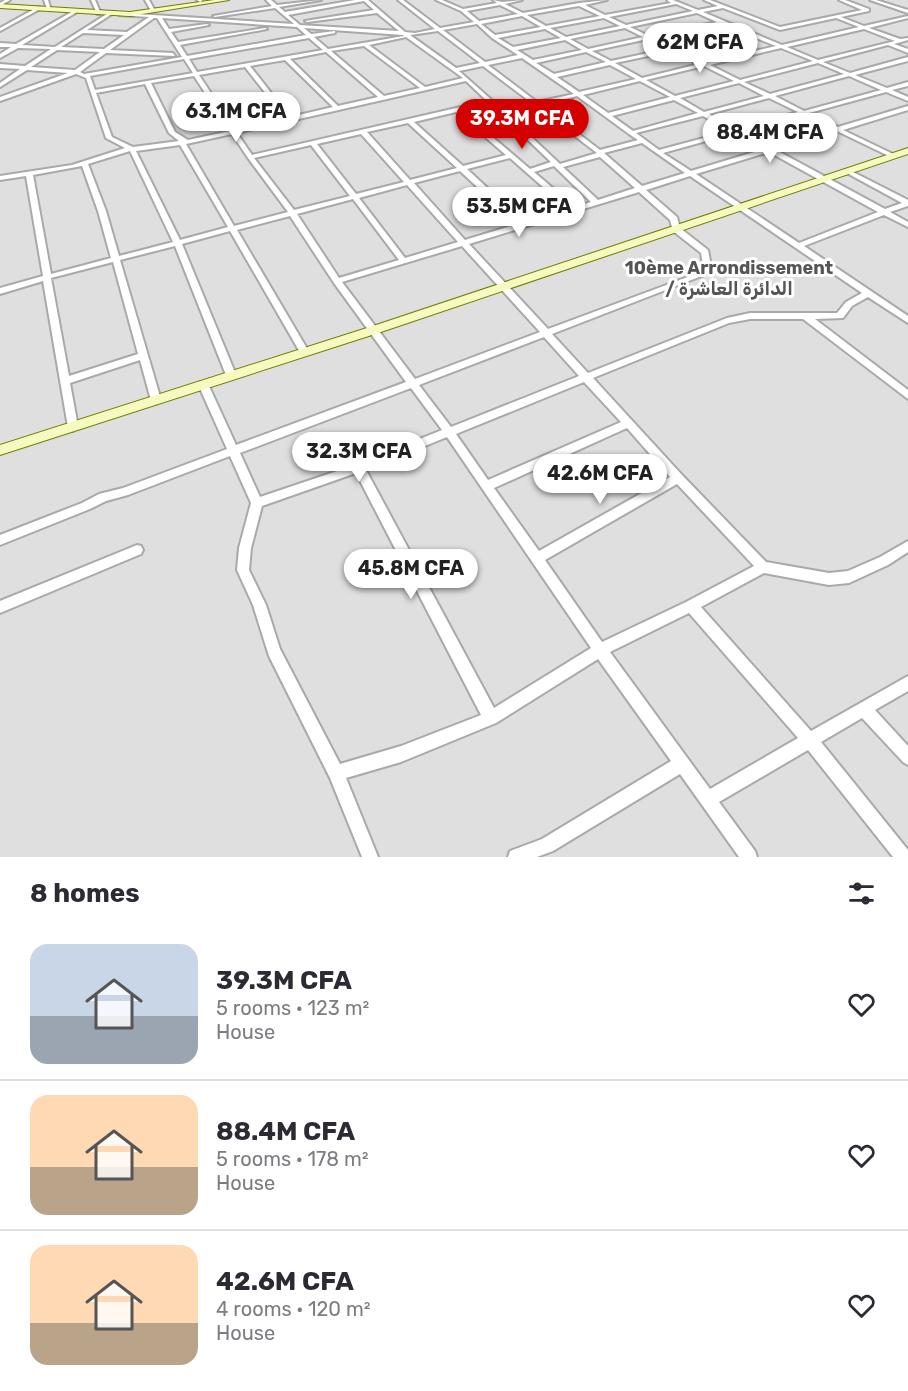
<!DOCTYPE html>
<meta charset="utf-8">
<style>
:root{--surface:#fff;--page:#f2f2f3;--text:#2b2b33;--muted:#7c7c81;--line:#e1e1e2;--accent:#d40000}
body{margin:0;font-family:Rubik,"Noto Sans Arabic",sans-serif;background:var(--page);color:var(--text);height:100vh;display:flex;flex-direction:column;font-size:22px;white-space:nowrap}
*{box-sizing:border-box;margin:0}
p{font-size:20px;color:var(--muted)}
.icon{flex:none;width:33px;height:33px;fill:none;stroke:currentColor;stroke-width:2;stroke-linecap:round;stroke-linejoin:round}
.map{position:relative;height:857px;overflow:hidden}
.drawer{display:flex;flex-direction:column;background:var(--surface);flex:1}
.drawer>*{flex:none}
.price{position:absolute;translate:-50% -51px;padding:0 14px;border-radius:21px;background:#fff;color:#222;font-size:20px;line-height:39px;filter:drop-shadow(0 2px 3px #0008)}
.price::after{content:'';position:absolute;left:50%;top:36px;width:18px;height:14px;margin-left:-9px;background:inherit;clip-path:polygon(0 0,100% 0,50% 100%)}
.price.on{background:var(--accent);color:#fff}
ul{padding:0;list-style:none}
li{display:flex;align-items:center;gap:18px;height:150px;padding:0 30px}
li+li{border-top:2px solid var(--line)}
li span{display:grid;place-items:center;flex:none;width:168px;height:120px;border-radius:18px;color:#555}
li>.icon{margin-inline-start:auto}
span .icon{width:72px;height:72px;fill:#fffc;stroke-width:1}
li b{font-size:26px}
h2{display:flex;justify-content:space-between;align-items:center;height:72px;padding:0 30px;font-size:26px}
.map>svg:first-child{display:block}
</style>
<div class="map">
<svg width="908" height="857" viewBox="0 0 908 857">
<rect width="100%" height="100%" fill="#f2efe9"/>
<!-- residential -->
<rect fill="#e0dfdf" x="0" y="0" width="908" height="857"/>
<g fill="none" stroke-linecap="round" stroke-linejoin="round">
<!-- street casing -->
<g stroke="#a9a9a9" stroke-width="4">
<g id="street">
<polygon points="5,0 10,0 0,6 0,3"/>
<polygon points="44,0 48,0 51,10 47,9"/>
<polygon points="91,0 95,0 101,14 97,14"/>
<polygon points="145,0 149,0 154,9 150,9"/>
<polygon points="197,0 202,0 202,1 200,2"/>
<path d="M266 0H271L277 5 321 0 279 7 285 12 355 0H368L405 32 415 33 435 29 398 0H403L440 28 474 22 461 11 436 0H442L463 9 497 3 493 0 502 2 522 0 505 4 523 13 579 3 607 0 585 5 605 15 671 3 667 0H673L698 10 718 6 704 0H710L780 27 862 10 839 0H845L869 9V11L841 17 864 26 908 16V18L869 28 900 39 908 38V40L894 44 908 49V53L888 45 823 62 850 73 908 57V61L855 75 887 88 908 82V86L892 90 908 97V101L886 92 809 113 838 127 908 106V110L843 130 895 155V157H891L837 131 776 150 885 209 902 203 845 172V170H849L908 200V206L890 212 908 222V227L884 215 804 246 908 316V323L868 297 852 306 843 318 815 319 908 390V399L803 319H750L729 323 593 378 682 475 766 562 829 573 848 571 880 557 908 541V552L888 565 849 583 829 585 764 573 701 607 811 731 908 676V691L875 710 908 746V765L903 762 862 718 821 742 908 850V857H893L808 750 719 802 755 851 757 857H739L680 774 553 851 537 857H508L510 851 542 839 671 761 598 659 496 723 401 762 346 778 378 857H362L330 778 269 656 253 605 237 570 239 548 251 503 230 456 128 495 106 501 90 509 0 545V535L82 503 99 494 123 488 227 449 198 384 200 382H206L208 384 236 445 406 382 334 283 290 216 237 230 309 352 307 354H301L230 231 182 244 236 375 231 378 226 375 175 246 120 260 161 400 156 404 151 400 140 360 70 383 78 427 73 431 68 427 43 281 0 294V288L43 276 26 176 0 180V176L72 165 125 148 106 138 86 78 76 74 0 101V97L68 73 27 70 0 87V83L20 69 0 68V64L25 66 51 49 18 48 0 58V54L11 47H0V43L16 44 75 10 77 12 22 45 55 47 110 12 112 14 87 30 127 32 149 17 119 15 121 13 294 24 275 8 215 17 213 16 272 6ZM364 1 374 10 305 21 307 22 377 13 399 31 300 25 288 15ZM676 4 693 11 626 25 609 17ZM500 5 518 14 479 21 467 11ZM579 6 600 16 546 26 527 15ZM723 8 780 30 836 18 859 27 782 45 703 12ZM697 13 717 22 649 36 630 27ZM522 16 541 27 495 35 481 24ZM154 18H157L182 57 84 74 80 72 106 53 175 56 173 53 110 50ZM162 18 297 27 306 35 187 56 180 45 267 29 265 28 178 42 171 32 209 25 207 24 169 29ZM604 18 620 26 566 37 550 28ZM722 23 742 32 673 47 653 38ZM477 24 492 38 518 55 485 62 443 30ZM304 28 403 35 404 36 328 49 314 37 335 33V31L311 34ZM625 28 643 37 588 49 570 39ZM545 29 561 38 513 47 498 38ZM864 29 895 41 818 60 787 47ZM438 31 480 63 456 68 410 35ZM83 33 124 35 104 49 61 47ZM746 34 776 46 705 63 677 50ZM406 37 463 78 425 87 369 45ZM309 38 323 50 197 72 189 59ZM648 39 667 49 611 61 592 51ZM565 40 582 50 533 60 517 50ZM364 46 420 88 384 96 331 51ZM781 48 813 61 740 80 710 65ZM57 50 100 52 75 70 31 67ZM672 51 699 64 642 78 615 63ZM326 52 378 97 338 106 290 59ZM586 52 606 62 554 74 536 63ZM522 58 574 94 537 102 488 65ZM184 59 193 73 95 90 90 76ZM285 60 333 107 290 117 250 66ZM818 63 844 74 770 94 744 82ZM610 65 636 79 579 92 557 77ZM483 66 532 103 503 110 459 71ZM704 66 734 81 675 96 646 80ZM245 67 285 118 235 129 199 75ZM194 76 230 131 188 140 175 132 151 83ZM849 76 881 90 804 111 775 96ZM466 81 487 101 252 155 237 133ZM640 81 670 97 608 113 583 95ZM739 83 764 96 704 112 680 98ZM145 84 169 133 179 141 133 147 112 137 96 93ZM577 96 629 134 638 140 600 150 541 105ZM769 98 798 112 736 129 709 114ZM674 100 698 113 633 131 612 116ZM490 104 551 162 530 169 462 111ZM535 106 597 153 560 164 506 113ZM456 112 506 155 463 166 414 122ZM803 115 832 129 771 148 741 131ZM703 116 730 131 659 150 636 133ZM408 123 457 168 410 180 367 132ZM735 133 764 149 691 171 663 153ZM232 134 248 158 288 212 234 226 186 144ZM361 134 404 182 356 194 317 144ZM642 143 685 173 642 186 604 153ZM180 145 228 227 180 240 136 151ZM311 145 350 196 294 210 254 158ZM130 151 173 242 119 256 106 211 88 164ZM769 152 878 212 799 243 696 174ZM600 157 635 188 598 200 563 167ZM510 158 568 209 524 222 467 169ZM82 166 98 211 111 258 51 274 33 175ZM554 166 591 202 575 207 534 172ZM460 171 517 224 465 240 414 183ZM690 176 862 293 846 302 837 313H750L727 318 588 373 552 334 712 272 708 250 680 228 677 217 646 190ZM407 185 458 242 405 258 359 198ZM639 192 670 220 673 231 701 253 704 271 548 329 469 244ZM353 199 399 260 339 278 297 214ZM462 246 540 332 415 379 342 282ZM113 262 138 354 69 376 51 278ZM544 337 579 376 451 427 419 385ZM584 382 621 422 488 480 456 434ZM411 388 442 430 355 465 260 497 240 453ZM627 428 670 477 539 551 494 488ZM447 437 591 648 494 708 366 470ZM356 473 481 715 401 746 340 764 280 649 266 605 249 570 251 548 262 506ZM677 484 754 566 686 602 602 642 545 560ZM689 613 798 738 710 789 610 652Z"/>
<polygon points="870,0 876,0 908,10 908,13"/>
<polygon points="38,7 42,8 0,31 0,28"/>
<polygon points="137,545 141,546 143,550 141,554 0,613 0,601"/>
</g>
</g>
<!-- secondary casing -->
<g stroke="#707d05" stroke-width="2">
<g id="secondary">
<polygon points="214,0 229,0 130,16 0,8 0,4 130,12"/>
<polygon points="908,148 908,154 378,333 0,455 0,445 370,327"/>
</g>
</g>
<!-- street -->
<use href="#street" fill="#fff" fill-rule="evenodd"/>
<!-- secondary -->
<use href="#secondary" fill="#f7fabf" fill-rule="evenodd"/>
</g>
<g text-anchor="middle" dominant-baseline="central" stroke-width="6" stroke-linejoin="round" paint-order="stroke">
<!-- far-district labels -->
<g font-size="18" font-weight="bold" fill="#555" stroke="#fff">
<text x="729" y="268">10ème Arrondissement<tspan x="729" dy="21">/ الدائرة العاشرة</tspan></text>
</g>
</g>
</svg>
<b class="price" style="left:700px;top:74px">62M CFA</b>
<b class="price" style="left:236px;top:143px">63.1M CFA</b>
<b class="price on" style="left:522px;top:150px">39.3M CFA</b>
<b class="price" style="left:770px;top:164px">88.4M CFA</b>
<b class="price" style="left:519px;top:238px">53.5M CFA</b>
<b class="price" style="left:359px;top:483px">32.3M CFA</b>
<b class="price" style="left:600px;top:505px">42.6M CFA</b>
<b class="price" style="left:411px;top:600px">45.8M CFA</b>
</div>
<section class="drawer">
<h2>8 homes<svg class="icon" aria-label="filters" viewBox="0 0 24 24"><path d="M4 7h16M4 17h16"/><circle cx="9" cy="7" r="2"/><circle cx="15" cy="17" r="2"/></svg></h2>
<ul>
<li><span style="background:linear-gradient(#c9d6e8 60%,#9aa5b1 0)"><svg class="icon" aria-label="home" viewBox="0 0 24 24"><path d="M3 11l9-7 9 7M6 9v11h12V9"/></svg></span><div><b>39.3M CFA</b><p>5 rooms · 123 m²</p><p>House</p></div><svg class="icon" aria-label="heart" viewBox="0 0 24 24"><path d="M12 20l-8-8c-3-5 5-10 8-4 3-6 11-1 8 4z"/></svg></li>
<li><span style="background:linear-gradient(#ffd9b3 60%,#b9a48a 0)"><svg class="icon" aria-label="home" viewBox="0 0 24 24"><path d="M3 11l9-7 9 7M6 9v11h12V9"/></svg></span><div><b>88.4M CFA</b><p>5 rooms · 178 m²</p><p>House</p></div><svg class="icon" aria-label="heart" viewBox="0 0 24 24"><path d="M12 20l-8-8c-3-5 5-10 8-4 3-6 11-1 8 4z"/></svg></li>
<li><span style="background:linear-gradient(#ffd9b3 65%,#b9a48a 0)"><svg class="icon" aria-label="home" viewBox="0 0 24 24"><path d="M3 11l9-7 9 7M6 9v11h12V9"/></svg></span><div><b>42.6M CFA</b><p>4 rooms · 120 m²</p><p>House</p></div><svg class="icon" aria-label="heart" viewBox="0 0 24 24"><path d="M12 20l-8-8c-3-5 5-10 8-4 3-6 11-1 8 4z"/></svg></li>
</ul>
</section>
